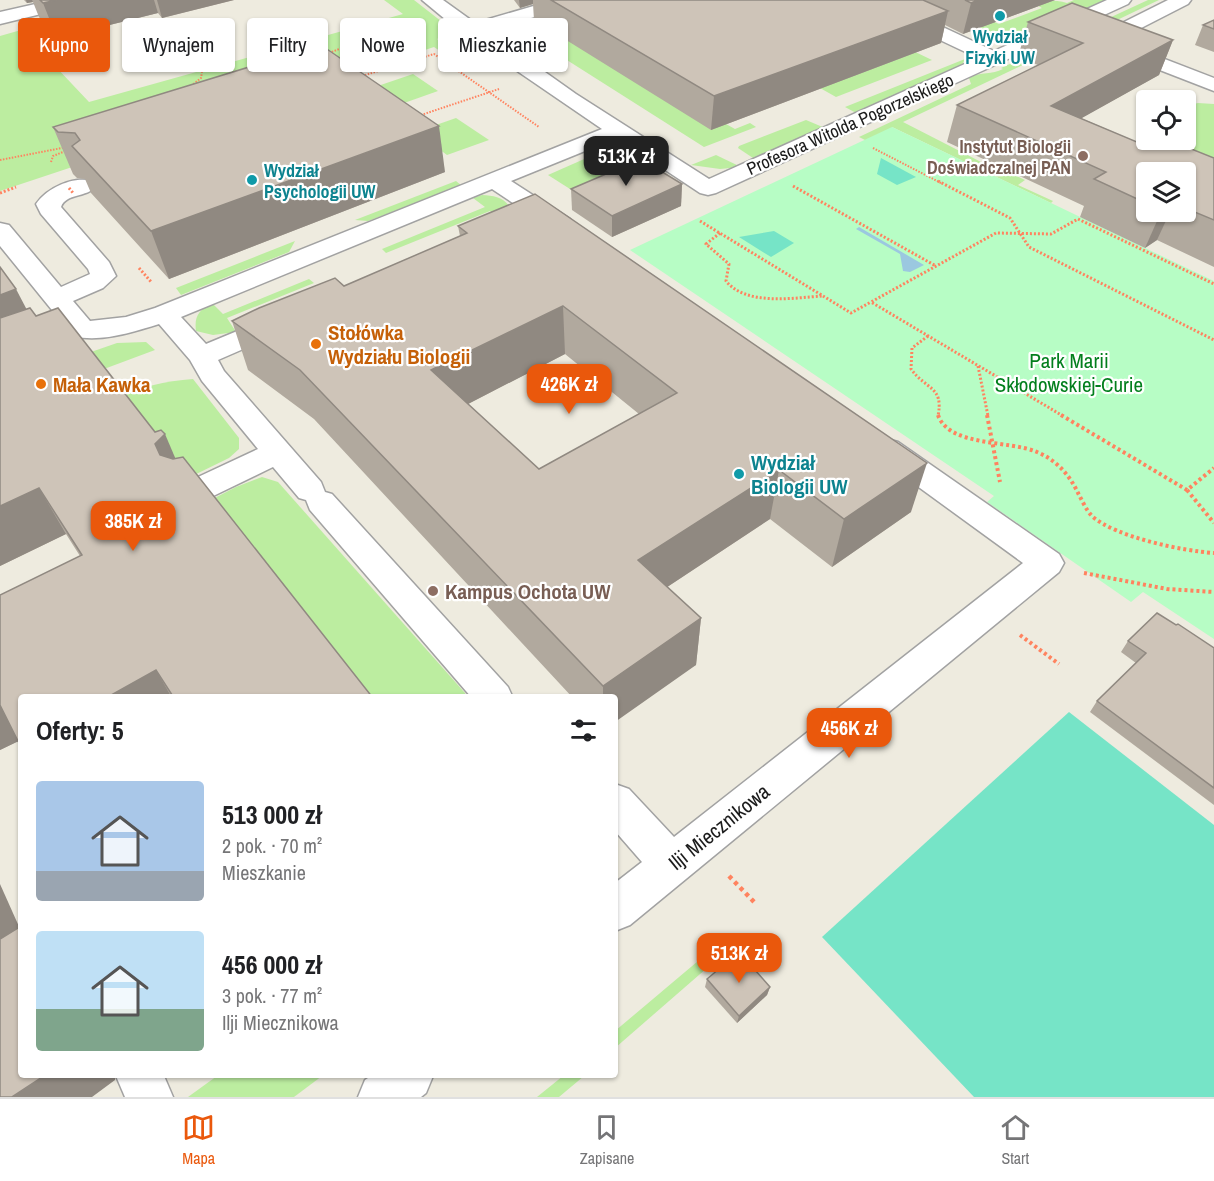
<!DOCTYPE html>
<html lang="pl">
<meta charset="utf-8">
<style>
:root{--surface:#fff;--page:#f6f6f6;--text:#202124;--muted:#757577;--line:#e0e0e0;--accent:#ea580c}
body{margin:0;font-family:"Archivo Narrow",sans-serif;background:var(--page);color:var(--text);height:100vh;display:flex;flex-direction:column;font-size:22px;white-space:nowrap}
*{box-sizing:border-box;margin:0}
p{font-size:20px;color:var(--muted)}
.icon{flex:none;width:33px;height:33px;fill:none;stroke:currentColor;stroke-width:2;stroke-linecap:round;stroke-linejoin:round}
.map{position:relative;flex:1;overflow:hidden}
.sheet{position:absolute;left:18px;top:694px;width:600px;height:384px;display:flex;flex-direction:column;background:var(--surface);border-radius:6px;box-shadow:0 2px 4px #0004}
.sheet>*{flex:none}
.banner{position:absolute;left:18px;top:18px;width:600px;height:54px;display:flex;gap:12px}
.fabs{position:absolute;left:1136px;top:90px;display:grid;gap:12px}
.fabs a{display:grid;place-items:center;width:60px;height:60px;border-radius:6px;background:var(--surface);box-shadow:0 2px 4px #0004;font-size:30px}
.price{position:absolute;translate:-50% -51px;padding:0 14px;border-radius:12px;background:var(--accent);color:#fff;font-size:20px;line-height:39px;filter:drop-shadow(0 2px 3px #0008)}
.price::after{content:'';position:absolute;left:50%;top:36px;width:18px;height:14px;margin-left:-9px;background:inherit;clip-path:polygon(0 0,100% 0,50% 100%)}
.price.current{background:#222;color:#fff}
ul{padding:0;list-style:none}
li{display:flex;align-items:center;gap:18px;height:150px;padding:0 18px}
li span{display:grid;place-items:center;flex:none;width:168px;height:120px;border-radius:6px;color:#555}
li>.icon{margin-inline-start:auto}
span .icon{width:72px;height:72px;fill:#fffc;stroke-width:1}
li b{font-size:26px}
h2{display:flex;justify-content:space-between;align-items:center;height:72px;padding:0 18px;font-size:26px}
.tag{padding:0 21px;border-radius:6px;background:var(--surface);box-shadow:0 2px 4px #0004;font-size:21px;line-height:54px}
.tag.current{background:var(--accent);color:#fff}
.menu{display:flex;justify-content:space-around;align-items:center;height:84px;border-top:2px solid var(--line);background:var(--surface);font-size:16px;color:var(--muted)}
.menu a{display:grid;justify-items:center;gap:3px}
.menu .current{color:var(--accent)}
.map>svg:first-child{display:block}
</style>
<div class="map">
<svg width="1214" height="1097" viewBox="0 0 1214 1097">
<rect width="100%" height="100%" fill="#eeebdf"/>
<!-- grass -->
<g fill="#bceda0">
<polygon points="384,0 414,0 455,32 437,39 457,55 449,57 434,47 0,191 0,36 21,30 89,102 403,14"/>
<path d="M943 0 999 24 1042 8 1031 2C1042 0 1056 0 1067 3L1074 0H1107L1013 43 929 5Z"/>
<path d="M1148 0H1159L903 122 983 163 986 162 1025 180 1018 185 1053 201 1051 203 892 127 897 156 859 137 971 84 969 78C981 71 992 75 1003 69L1001 68Z"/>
<polygon points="592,5 726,124 735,129 750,123 756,127 704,147 518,29"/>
<polygon points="882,36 932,60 836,97 820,88 911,54"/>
<polygon points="965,59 962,65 957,68 858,114 845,107"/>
<polygon points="413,74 438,91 390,108 366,90"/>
<path d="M1198 103 1214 104V187C1192 176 1150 158 1141 135L1146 129V140H1185V106Z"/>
<polygon points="456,118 489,140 447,155 416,132"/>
<polygon points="806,120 825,128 756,160 738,148 739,146"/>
<polygon points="608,146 634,151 655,165 636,173 600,147"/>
<polygon points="716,155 741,167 720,169 691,165"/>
<polygon points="591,156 622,179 581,196 548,175"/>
<polygon points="456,181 462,186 368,221 355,220"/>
<path d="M482 195C493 196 502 196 509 206L503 220 490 211 386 253 382 249 485 207 473 198Z"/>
<polygon points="295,241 289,252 181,295 176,288"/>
<path d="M309 279 314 283 227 318 236 332 213 335 196 331C194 316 199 310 212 303L223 314Z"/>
<polygon points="146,342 155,350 104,369 91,352 117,343"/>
<path d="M193 379 239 438V449L229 458 184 480 114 399C140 387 165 381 193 379Z"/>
<polygon points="262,477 278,482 465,693 466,697 353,697 203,504 236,487"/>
<polygon points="723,940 730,948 615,1048 615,1031"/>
<polygon points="217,1076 322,1076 294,1097 188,1097"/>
<polygon points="563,1076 584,1076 559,1097 537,1097"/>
</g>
<!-- park -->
<polygon fill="#b7fdc5" points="892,127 1214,281 1214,639 1143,592 1131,602 987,502 994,496 630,250"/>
<!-- pitch -->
<g fill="#76e4c7">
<polygon points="881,158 916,177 897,185 877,174"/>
<polygon points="774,231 794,243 771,257 739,237"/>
<polygon points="1069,712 1214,825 1214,1097 974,1097 822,937"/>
</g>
<!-- water -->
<polygon fill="#9bc8e0" points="859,227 924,265 910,272 903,271 900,254 856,229"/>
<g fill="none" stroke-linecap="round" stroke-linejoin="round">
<!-- minor casing -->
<g stroke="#a2a2a2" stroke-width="3">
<g id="minor">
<polygon points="53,0 85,0 82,4 0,24 0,12"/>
<path d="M422 0H443L475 23 554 0H582L579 4 487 31 576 94 709 179 978 58 864 4 861 0H885L994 51 1107 0H1131L1128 4 716 193 708 195 700 193 617 138 511 181 570 219 573 224 570 229 561 231 552 229 492 189 181 317 206 344 271 317 280 315 289 317 293 323 289 329 218 360 224 371 321 482 325 492 332 494 508 687 513 698H472L310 510 306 500 299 498 273 467 205 500 194 503 183 500 178 492 183 484 258 449 202 381 190 360 159 324C133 332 100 343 73 336L0 246V223L9 225 61 287 90 274 88 269 41 214 36 204C47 188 73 176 92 181L96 186C87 198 66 193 61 207L109 262 116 276 103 288 73 301 90 321 126 317 155 308 602 129 463 34Z"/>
<polygon points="1168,0 1191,0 1188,4 1108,45 1094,45 1091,41 1094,37"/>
<polygon points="1123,43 1214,78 1214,91 1116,53 1113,49 1116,45"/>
<polygon points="887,439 898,442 1059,554 1064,563 1059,572 630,925 615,931 615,883 642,862 615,831 615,784 629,789 674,837 1023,563 876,456 872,449 876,442"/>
<polygon points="116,1076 164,1076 173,1097 125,1097"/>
<polygon points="371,1076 433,1076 426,1093 421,1097 358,1097 365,1080"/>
</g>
</g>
<!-- path-far3 -->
<g stroke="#ff835f" stroke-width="2" stroke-dasharray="1.5 1.5" stroke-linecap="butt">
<polyline points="329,53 411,21"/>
<polyline points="362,76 434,54 539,127"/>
<polyline points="191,86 201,78 202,72"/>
<polyline points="418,116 499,89"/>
<polyline points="873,148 941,183"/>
<polyline points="0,160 67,147"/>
<polyline points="51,162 53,156 68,150"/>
</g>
<!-- path-far2 -->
<g stroke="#ff835f" stroke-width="3" stroke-dasharray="2 2" stroke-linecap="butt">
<polyline points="938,181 1010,218 1029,247 1214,340"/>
<polyline points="793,186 936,266"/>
<polyline points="0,193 16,187"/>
<polyline points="700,221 851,313 871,302"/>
<path d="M720 233 706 244 729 264 726 281C746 306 793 298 822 296"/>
<polyline points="139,268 152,283"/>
<path d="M928 336 912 348 911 369C926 390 944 386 938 416"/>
<polyline points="978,366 988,416"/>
<polyline points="1063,416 871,302 996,233 1051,234 1078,219 1214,284"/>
</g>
<!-- path-far1 -->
<g stroke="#ff835f" stroke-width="4" stroke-dasharray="3 3" stroke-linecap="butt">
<path d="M938 415C949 447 1009 440 1037 452 1056 460 1069 474 1078 493 1082 500 1086 510 1092 516 1115 537 1183 551 1214 553"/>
<polyline points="987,415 1000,482"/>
<polyline points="1061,415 1187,490 1214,468"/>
<polyline points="1187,490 1214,523"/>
<polyline points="1084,573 1167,589 1214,592"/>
<polyline points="1020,635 1059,664"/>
</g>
<!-- path -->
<polyline stroke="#ff835f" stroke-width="4.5" stroke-dasharray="4 4" stroke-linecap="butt" points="729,876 756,904"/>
<!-- minor -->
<use href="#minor" fill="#fff" fill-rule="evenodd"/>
<!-- path-bridge -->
<polyline stroke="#ff835f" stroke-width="3" stroke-dasharray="2 2" stroke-linecap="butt" points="69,188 73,193"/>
</g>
<!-- wall -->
<g fill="#b1a99e" fill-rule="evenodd">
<polygon points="24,0 234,0 162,18 158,13 57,38 39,17 33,2 27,3"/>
<polygon points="514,0 1055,0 963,34 945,25 941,43 711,130 534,20 533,4 520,8"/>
<polygon points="1214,20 1214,52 1195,45 1203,25"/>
<path d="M1028 22 1173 40 1159 75 1081 118 1151 148 1214 158V267L1157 240 1145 248 1080 217 1084 206 947 142 957 105 1038 65 1018 57ZM1146 172H1185V212H1146Z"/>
<polygon points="53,127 445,172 169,279 91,193 85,179 77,178 73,174"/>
<polygon points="682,184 681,206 612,237 572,210 571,189"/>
<path d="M458 226 911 512 832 567 770 519 667 587 701 618 696 665 615 698H573L314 419 248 370 232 321 344 286 460 236ZM565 354 639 414 539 469 468 404Z"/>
<polygon points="0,267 26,309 36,316 175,458 373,698 21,698 18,741 0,750 0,595 80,556 66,534 0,566"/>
<polygon points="1176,625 1214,648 1214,805 1090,712 1097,701 1136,663 1121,652 1128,641"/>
<polygon points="707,979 770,987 767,995 737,1023 705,987"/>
</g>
<!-- shaded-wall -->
<g fill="#908981">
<polygon points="26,0 32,0 33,2 27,3"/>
<polygon points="57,0 154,0 158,13 57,38 43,3"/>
<polygon points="157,0 234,0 162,18"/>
<polygon points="519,0 533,0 533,4 520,8"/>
<polygon points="978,0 1055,0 963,34 971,3"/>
<polygon points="948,11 941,43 711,130 714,96"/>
<polygon points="1173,40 1159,75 1039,142 1051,106"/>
<polygon points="439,126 445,172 169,279 151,231"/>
<polygon points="682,184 681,206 612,237 612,216"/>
<polygon points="1161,212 1170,212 1157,240 1145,248"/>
<polygon points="16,289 40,335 0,352 0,295"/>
<polygon points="563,306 565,354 439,419 431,370"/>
<polygon points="165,434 185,481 176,491 155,444"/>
<polygon points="927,463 911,512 832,567 844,519"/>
<polygon points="779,470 770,519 637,607 638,560"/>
<polygon points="39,488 66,534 0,566 0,506"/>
<polygon points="701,618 696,665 615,722 615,698 603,698 603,686"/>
<polygon points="156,670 172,698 106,698"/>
<polygon points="0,701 21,740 0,750"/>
<polygon points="0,884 21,931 0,939"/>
<polygon points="770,987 767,995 737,1023 739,1016"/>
<polygon points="44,1076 115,1076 115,1080 92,1097 12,1097"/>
</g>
<!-- building -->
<g fill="#cec4b8" stroke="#908981" stroke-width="1.5" fill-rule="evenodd">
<polygon points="40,0 57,0 43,3"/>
<polygon points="551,0 923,0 948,11 714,96"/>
<polygon points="965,0 978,0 971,3"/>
<polygon points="1072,3 1173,40 1051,106 1151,148 1165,140 1169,140 1214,158 1214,220 1185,208 1185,172 1146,172 1146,203 1094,179 1106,172 957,105 1083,43 1028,22"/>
<polygon points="1214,20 1214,29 1203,25"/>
<polygon points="321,45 439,126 151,231 72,146 80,140 75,133 58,132 53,127"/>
<polygon points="641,159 682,184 612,216 571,189"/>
<path d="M535 194 927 463 844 519 779 470 638 560 701 618 603 686 300 370 232 321 259 308 335 278 344 286 467 233 458 226ZM563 306 677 393 539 469 431 370Z"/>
<polygon points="0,267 16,289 0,295"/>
<polygon points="30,308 36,316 58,308 155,432 161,430 165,434 155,444 160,455 173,459 183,457 373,698 174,698 156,670 106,698 21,698 20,745 0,705 0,595 82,555 39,488 0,506 0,318"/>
<polygon points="1157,613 1176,625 1178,624 1214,648 1214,788 1097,701 1146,653 1128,641"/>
<polygon points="21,926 21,1076 44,1076 12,1097 0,1097 0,939"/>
<polygon points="739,952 770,987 739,1016 707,979"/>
</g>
<!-- markers -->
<g fill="#0f9aa8" stroke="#fff" stroke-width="2">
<circle cx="1000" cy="16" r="6"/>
<circle cx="252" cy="180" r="6"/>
<circle cx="739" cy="474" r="6"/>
</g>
<g fill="#8d6e63" stroke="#fff" stroke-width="2">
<circle cx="1083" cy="156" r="6"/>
<circle cx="433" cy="591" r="6"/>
</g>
<g fill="#e8710a" stroke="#fff" stroke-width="2">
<circle cx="316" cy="344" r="6"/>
<circle cx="41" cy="384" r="6"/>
</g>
<g text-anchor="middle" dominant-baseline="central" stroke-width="4.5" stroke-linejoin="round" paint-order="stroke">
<!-- far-culture labels -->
<g font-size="18" font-weight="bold" fill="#0d838f" stroke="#fff">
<text x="1000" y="36">Wydział<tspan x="1000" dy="21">Fizyki UW</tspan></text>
<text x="264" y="170" text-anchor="start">Wydział<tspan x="264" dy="21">Psychologii UW</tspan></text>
</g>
<!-- far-street labels -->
<g font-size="18" fill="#1b1b1b" stroke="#fff">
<text transform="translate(850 124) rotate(-24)">Profesora Witolda Pogorzelskiego</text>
</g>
<!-- far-education labels -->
<g font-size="18" font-weight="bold" fill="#785e54" stroke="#fff" text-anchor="end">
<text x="1071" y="146">Instytut Biologii<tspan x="1071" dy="21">Doświadczalnej PAN</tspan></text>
</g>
<!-- food labels -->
<g font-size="21" font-weight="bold" fill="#c56008" stroke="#fff" text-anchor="start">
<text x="328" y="332">Stołówka<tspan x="328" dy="24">Wydziału Biologii</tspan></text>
<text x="53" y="384">Mała Kawka</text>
</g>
<!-- park labels -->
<g font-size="21" fill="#037f1d" stroke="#fff">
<text x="1069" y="360">Park Marii<tspan x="1069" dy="24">Skłodowskiej-Curie</tspan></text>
</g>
<!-- culture labels -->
<g font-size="21" font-weight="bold" fill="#0d838f" stroke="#fff" text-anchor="start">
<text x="751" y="462">Wydział<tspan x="751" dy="24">Biologii UW</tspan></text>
</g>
<!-- education labels -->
<g font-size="21" font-weight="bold" fill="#785e54" stroke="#fff" text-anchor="start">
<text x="445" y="591">Kampus Ochota UW</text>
</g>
<!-- street labels -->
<g font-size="21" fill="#1b1b1b" stroke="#fff">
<text transform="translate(719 827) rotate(-39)">Ilji Miecznikowa</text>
</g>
</g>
</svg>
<div class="fabs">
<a><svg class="icon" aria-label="locate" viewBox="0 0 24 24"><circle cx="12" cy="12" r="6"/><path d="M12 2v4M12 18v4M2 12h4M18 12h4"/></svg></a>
<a><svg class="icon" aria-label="layers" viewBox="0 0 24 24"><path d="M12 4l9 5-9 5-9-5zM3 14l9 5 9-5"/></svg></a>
</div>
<b class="price current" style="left:626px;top:187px">513K zł</b>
<b class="price" style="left:569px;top:415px">426K zł</b>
<b class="price" style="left:133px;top:552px">385K zł</b>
<b class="price" style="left:849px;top:759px">456K zł</b>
<b class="price" style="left:739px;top:984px">513K zł</b>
<div class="banner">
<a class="tag current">Kupno</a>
<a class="tag">Wynajem</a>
<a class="tag">Filtry</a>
<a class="tag">Nowe</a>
<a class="tag">Mieszkanie</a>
</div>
<section class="sheet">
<h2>Oferty: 5<svg class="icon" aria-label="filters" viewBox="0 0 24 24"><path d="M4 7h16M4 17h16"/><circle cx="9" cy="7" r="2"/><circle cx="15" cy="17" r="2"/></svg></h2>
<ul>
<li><span style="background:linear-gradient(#a9c7e8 75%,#9aa5b1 0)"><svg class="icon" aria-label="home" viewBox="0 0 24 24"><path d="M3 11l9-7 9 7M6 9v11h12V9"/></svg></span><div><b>513 000 zł</b><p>2 pok. · 70 m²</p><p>Mieszkanie</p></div></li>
<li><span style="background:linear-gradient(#bfe0f5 65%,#7fa58c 0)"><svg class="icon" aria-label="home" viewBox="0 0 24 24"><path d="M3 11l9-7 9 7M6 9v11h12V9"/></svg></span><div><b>456 000 zł</b><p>3 pok. · 77 m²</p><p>Ilji Miecznikowa</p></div></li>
</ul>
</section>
</div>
<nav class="menu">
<a class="current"><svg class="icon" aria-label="map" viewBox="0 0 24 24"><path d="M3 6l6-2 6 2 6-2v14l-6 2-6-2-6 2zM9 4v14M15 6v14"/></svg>Mapa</a>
<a><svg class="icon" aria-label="saved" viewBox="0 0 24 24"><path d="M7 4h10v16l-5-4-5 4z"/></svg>Zapisane</a>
<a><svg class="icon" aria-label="home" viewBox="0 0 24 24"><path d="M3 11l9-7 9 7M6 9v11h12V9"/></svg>Start</a>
</nav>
